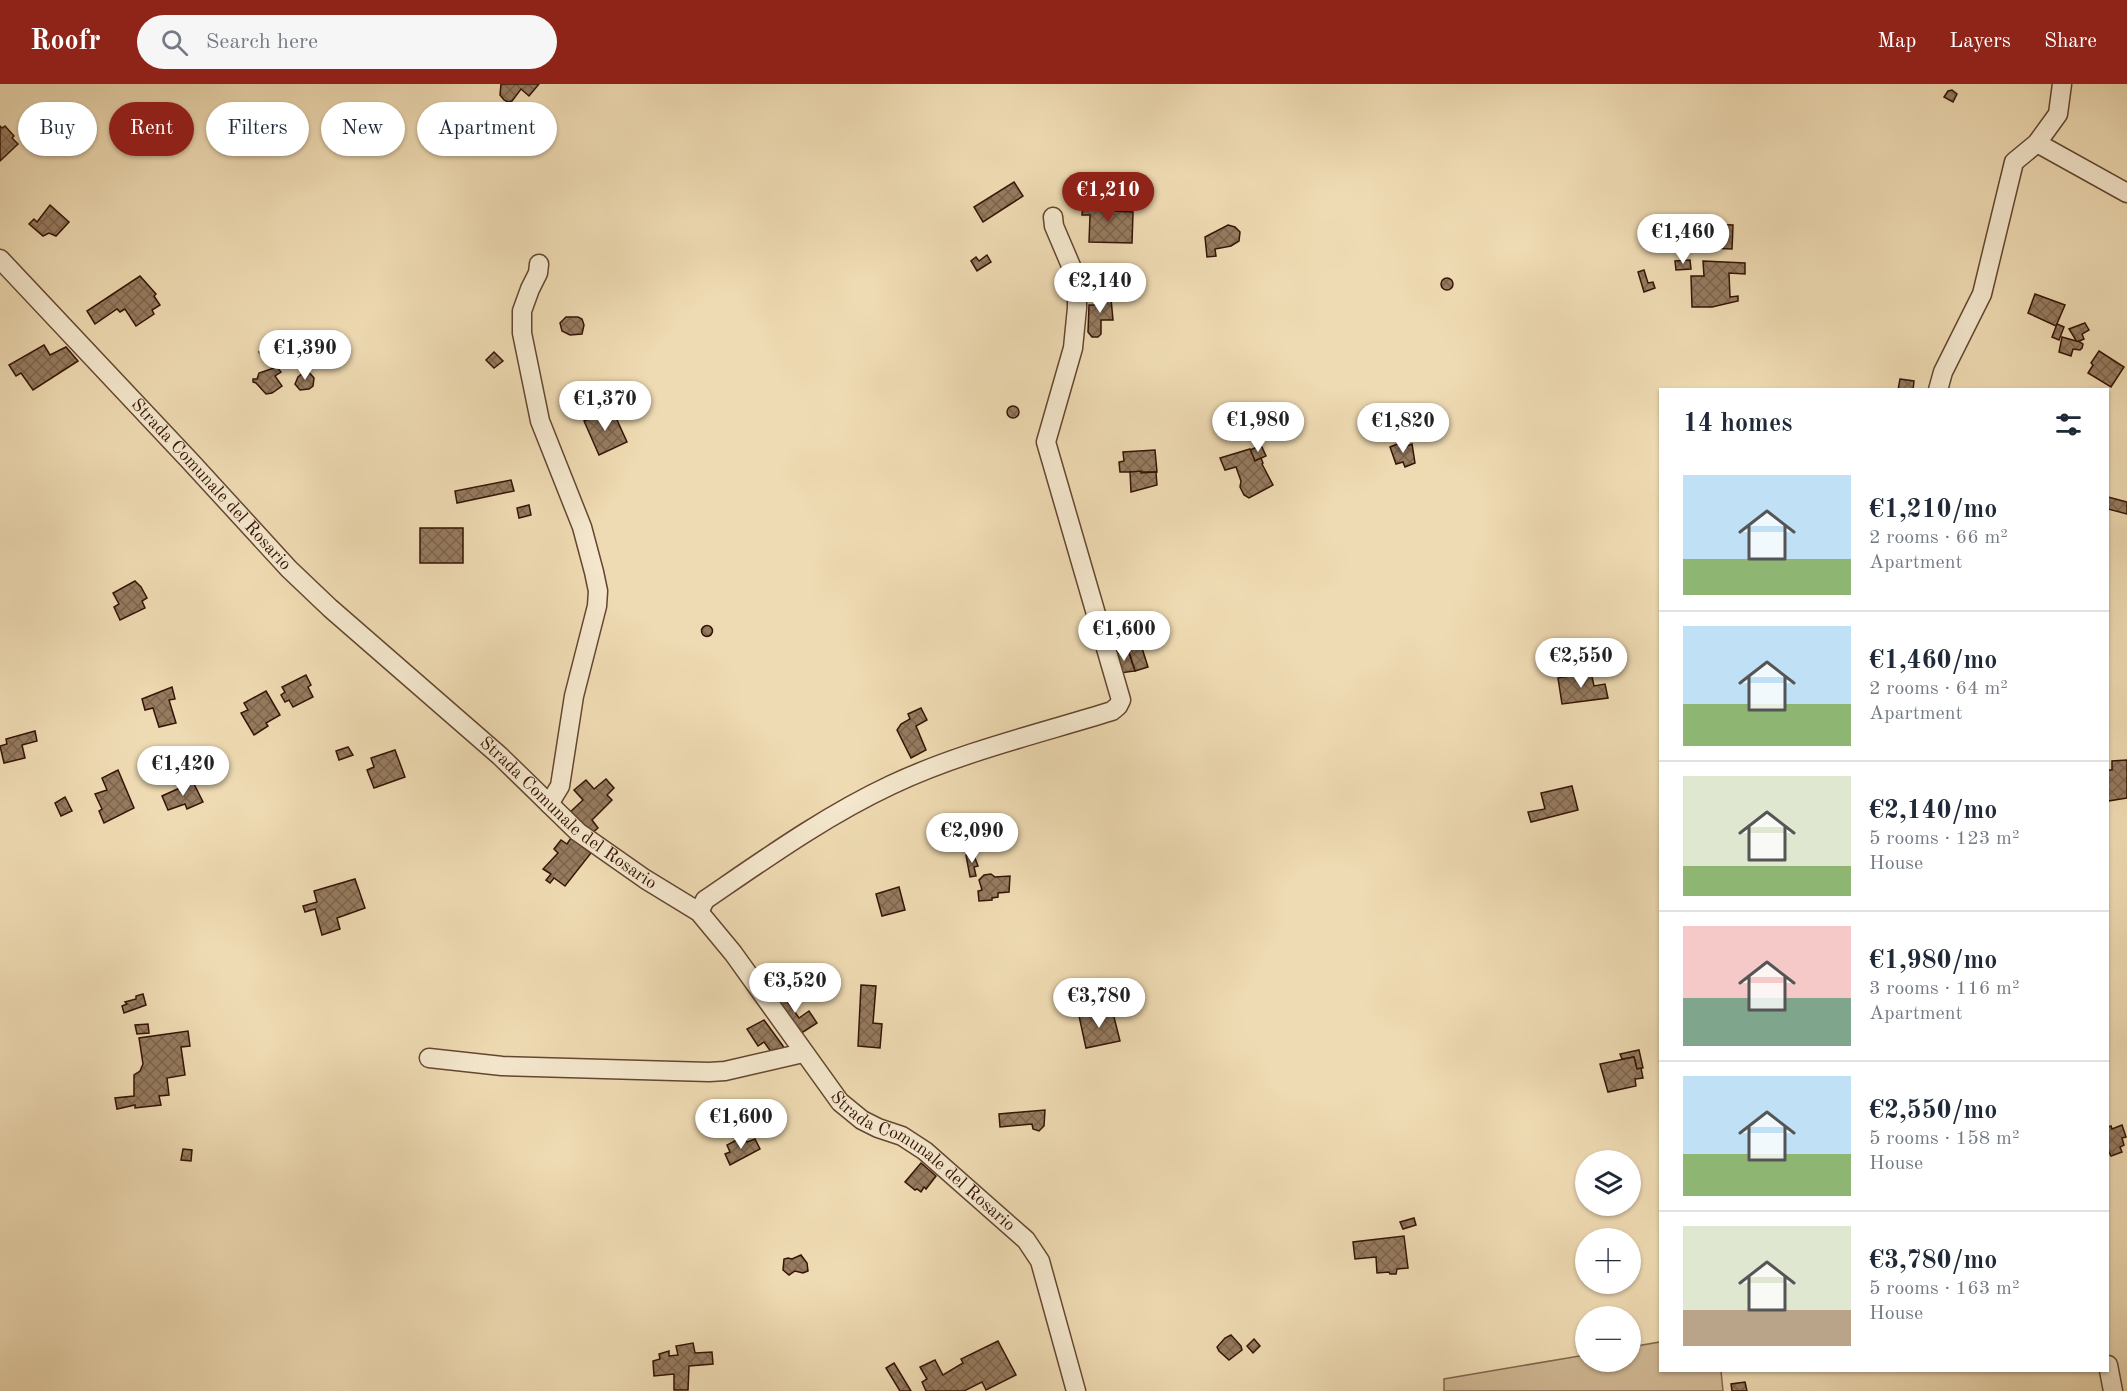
<!DOCTYPE html>
<meta charset="utf-8">
<style>
:root{--surface:#fff;--page:#f6f6f7;--text:#1f2937;--muted:#747a83;--line:#e0e1e3;--accent:#8f2418}
body{margin:0;font-family:"Old Standard TT",serif;background:var(--page);color:var(--text);height:100vh;display:flex;flex-direction:column;font-size:22px;white-space:nowrap}
*{box-sizing:border-box;margin:0}
p{font-size:20px;color:var(--muted)}
.icon{flex:none;width:33px;height:33px;fill:none;stroke:currentColor;stroke-width:2;stroke-linecap:round;stroke-linejoin:round}
.map{position:relative;flex:1;overflow:hidden}
.panel{position:absolute;left:1659px;top:304px;width:450px;height:984px;display:flex;flex-direction:column;background:var(--surface);border-radius:0px;box-shadow:0 2px 4px #0004}
.panel>*{flex:none}
.guide{position:absolute;left:18px;top:18px;width:570px;height:54px;display:flex;gap:12px}
.tools{position:absolute;left:1575px;top:1066px;display:grid;gap:12px}
.tools a{display:grid;place-items:center;width:66px;height:66px;border-radius:50%;background:var(--surface);box-shadow:0 2px 4px #0004;font-size:30px}
.price{position:absolute;translate:-50% -51px;padding:0 14px;border-radius:21px;background:#fff;color:#222;font-size:20px;line-height:39px;filter:drop-shadow(0 2px 3px #0008)}
.price::after{content:'';position:absolute;left:50%;top:36px;width:18px;height:14px;margin-left:-9px;background:inherit;clip-path:polygon(0 0,100% 0,50% 100%)}
.price.active{background:var(--accent);color:#fff}
ul{padding:0;list-style:none}
li{display:flex;align-items:center;gap:18px;height:150px;padding:0 24px}
li+li{border-top:2px solid var(--line)}
li span{display:grid;place-items:center;flex:none;width:168px;height:120px;border-radius:0px;color:#555}
li>.icon{margin-inline-start:auto}
span .icon{width:72px;height:72px;fill:#fffc;stroke-width:1}
li b{font-size:26px}
h2{display:flex;justify-content:space-between;align-items:center;height:72px;padding:0 24px;font-size:26px}
.tag{padding:0 21px;border-radius:27px;background:var(--surface);box-shadow:0 2px 4px #0004;font-size:21px;line-height:54px}
.tag.active{background:var(--accent);color:#fff}
header{display:flex;align-items:center;gap:36px;box-sizing:border-box;height:84px;padding:0 30px;background:var(--accent);color:#fff}
header strong{font-size:28px}
nav{display:flex;gap:33px;margin-inline-start:auto;font-size:21px}
.search{width:420px;height:54px;background:var(--page);display:flex;align-items:center;gap:15px;box-sizing:border-box;padding:0 21px;border-radius:33px;color:var(--muted);font-size:22px}
.map>svg:first-child{display:block}
</style>
<header>
<strong>Roofr</strong>
<div class="search"><svg class="icon" aria-label="search" viewBox="0 0 24 24"><circle cx="10" cy="10" r="6"/><path d="M15 15l6 6"/></svg>Search here</div>
<nav><a>Map</a><a>Layers</a><a>Share</a></nav>
</header>
<div class="map">
<svg width="2127" height="1307" viewBox="0 0 2127 1307">
<defs>
<pattern id="building-cross-hatch" width="8" height="8" patternUnits="userSpaceOnUse" patternTransform="scale(1.5)"><rect width="8" height="8" fill="#967b5f"/><path d="M0 0l8 8M0 8l8-8" fill="none" stroke="#7b644c"/></pattern>
</defs>
<rect width="100%" height="100%" fill="#efdbb3"/>
<filter id="stains"><feTurbulence type="fractalNoise" baseFrequency=".00333" numOctaves="4"/><feColorMatrix values="0 0 0 0 .2 0 0 0 0 .09 0 0 0 0 .02 0 0 0 .5 -.17"/></filter>
<radialGradient id="worn" r=".72"><stop offset=".6" stop-color="#630" stop-opacity="0"/><stop offset="1" stop-color="#630" stop-opacity=".3"/></radialGradient>
<!-- pitch -->
<polygon fill="#d0b995" stroke="#83664d" stroke-width="1.5" points="1660,1258 1660,1287 1721,1287 1723,1307 1444,1307 1444,1295 1585,1271 1586,1278 1630,1278 1631,1263"/>
<!-- building -->
<g fill="url(#building-cross-hatch)" stroke="#361405" stroke-width="1.5">
<polygon points="501,0 539,0 529,12 521,5 512,17 508,18 504,16 500,11"/>
<polygon points="1952,6 1957,10 1953,18 1944,13 1948,7"/>
<polygon points="0,42 2,44 5,42 14,52 12,54 18,60 0,77"/>
<polygon points="1014,98 1023,112 983,138 974,123"/>
<polygon points="1122,101 1138,102 1137,112 1122,111"/>
<polygon points="1083,116 1114,117 1113,127 1133,128 1132,159 1089,158 1090,131 1082,131"/>
<polygon points="50,121 69,138 56,152 49,149 43,152 29,140 34,135 37,138"/>
<polygon points="1709,140 1733,141 1732,165 1708,164"/>
<polygon points="1228,141 1235,143 1240,148 1239,157 1231,162 1215,165 1216,172 1207,173 1205,153"/>
<polygon points="987,171 991,178 977,187 971,177 976,173 979,177"/>
<polygon points="1690,176 1691,185 1676,186 1675,177"/>
<polygon points="1703,177 1745,179 1745,190 1729,189 1730,213 1738,212 1738,217 1712,223 1692,223 1691,192 1704,192"/>
<polygon points="1644,186 1648,199 1653,198 1655,204 1644,208 1638,188"/>
<polygon points="140,192 156,210 154,212 160,221 152,226 154,230 136,242 125,225 120,228 117,225 95,240 87,227"/>
<circle cx="1447" cy="200" r="6"/>
<polygon points="1104,204 1110,204 1113,236 1101,236 1101,250 1098,253 1092,253 1088,248 1089,221 1100,221 1100,211 1104,211"/>
<polygon points="2035,210 2065,221 2056,242 2028,229"/>
<polygon points="566,233 578,233 582,235 584,241 582,250 570,251 562,247 560,239"/>
<polygon points="2085,239 2089,246 2082,250 2084,255 2077,258 2069,245"/>
<polygon points="2057,240 2064,243 2059,256 2052,253"/>
<polygon points="2062,253 2080,258 2083,260 2082,264 2080,266 2073,265 2071,272 2059,268"/>
<polygon points="269,255 284,274 273,282 267,276 268,274 266,268 261,271 259,268 263,265 261,261"/>
<polygon points="44,261 50,271 66,263 78,277 33,306 21,289 16,292 9,281"/>
<polygon points="2099,267 2124,283 2111,303 2088,289 2093,281 2091,279"/>
<polygon points="494,268 503,277 494,284 486,276"/>
<polygon points="277,283 281,288 275,292 282,302 272,309 266,310 256,299 253,298 253,295 257,295 259,289"/>
<polygon points="307,286 314,294 313,302 309,305 300,306 295,300 298,293"/>
<polygon points="1900,295 1914,297 1913,306 1898,306"/>
<circle cx="1013" cy="328" r="6"/>
<polygon points="612,325 627,358 599,371 584,337"/>
<polygon points="1405,357 1407,362 1412,360 1415,379 1405,383 1403,378 1396,380 1390,363"/>
<polygon points="1261,361 1266,372 1255,377 1250,366"/>
<polygon points="1250,365 1255,377 1261,374 1263,379 1262,380 1273,401 1249,414 1244,411 1240,403 1241,397 1236,383 1225,386 1220,374"/>
<polygon points="1155,366 1157,388 1120,388 1119,378 1124,377 1123,368"/>
<polygon points="1141,387 1141,389 1156,388 1157,401 1131,408 1130,388"/>
<polygon points="511,396 514,407 457,419 455,407"/>
<polygon points="2108,413 2127,418 2127,430 2108,425"/>
<polygon points="529,421 531,431 519,434 517,424"/>
<rect x="420" y="444" width="43" height="35"/>
<polygon points="135,497 141,503 147,514 142,517 145,524 120,536 114,523 119,520 113,509"/>
<circle cx="707" cy="547" r="5.5"/>
<polygon points="1141,561 1148,583 1135,587 1128,565"/>
<polygon points="1128,566 1135,587 1120,589 1114,571"/>
<polygon points="1553,568 1556,583 1547,585 1544,570"/>
<polygon points="1591,588 1594,602 1605,600 1608,614 1562,620 1558,594"/>
<polygon points="306,591 311,601 308,603 313,613 293,623 289,616 285,618 281,611 285,608 282,603"/>
<polygon points="172,603 175,615 169,616 176,639 159,643 153,624 145,626 142,615"/>
<polygon points="266,607 280,631 266,639 268,642 254,651 241,629 248,626 244,619"/>
<polygon points="921,624 927,636 916,642 926,666 911,674 897,646 901,640 910,635 908,630"/>
<polygon points="35,647 37,657 22,661 25,674 4,679 0,662 7,660 6,655"/>
<polygon points="348,663 353,671 339,676 336,667"/>
<polygon points="395,666 405,693 374,704 367,686 374,683 371,674"/>
<polygon points="2127,676 2127,714 2108,717 2108,686 2112,686 2112,677"/>
<polygon points="118,686 134,724 104,739 99,727 102,725 95,710 107,706 102,694"/>
<polygon points="606,695 614,704 607,711 612,716 592,736 598,744 590,751 566,732 583,716 574,706 586,696 594,705"/>
<polygon points="193,698 203,718 187,725 185,720 168,726 162,712"/>
<polygon points="1572,702 1578,726 1531,738 1528,728 1545,725 1541,709"/>
<polygon points="65,713 72,727 61,732 55,719"/>
<polygon points="571,754 591,769 565,802 554,794 550,799 546,796 551,790 543,785 558,769 554,765 561,756 567,760"/>
<polygon points="973,769 978,782 974,783 976,792 970,793 966,771"/>
<polygon points="991,790 995,793 1010,792 1009,808 998,809 998,813 992,814 992,816 979,817 978,807 982,806 979,796 984,791"/>
<polygon points="355,795 365,824 337,834 340,845 322,851 315,825 305,828 303,822 317,818 314,807"/>
<polygon points="899,803 905,826 882,832 876,810"/>
<polygon points="861,901 876,902 873,939 882,940 880,964 858,962"/>
<polygon points="783,906 790,916 788,918 799,934 809,927 817,939 800,950 773,913"/>
<polygon points="143,910 146,921 124,929 122,922 127,920 125,918 136,915 136,912"/>
<polygon points="1112,925 1120,957 1086,964 1079,932"/>
<polygon points="764,936 783,962 784,964 772,969 764,958 758,962 747,945"/>
<polygon points="148,940 149,949 137,950 135,941"/>
<polygon points="188,947 190,962 181,963 185,991 167,994 169,1011 159,1012 161,1021 135,1024 135,1021 117,1025 115,1014 134,1012 134,991 140,987 143,980 139,954"/>
<polygon points="1639,966 1643,984 1637,985 1634,973 1622,975 1620,970"/>
<polygon points="1634,973 1637,985 1641,984 1643,994 1635,995 1636,1002 1608,1008 1600,980"/>
<polygon points="1045,1026 1044,1042 1039,1047 1033,1045 1032,1040 1000,1043 999,1030"/>
<polygon points="2122,1041 2126,1053 2122,1054 2124,1061 2120,1063 2122,1068 2111,1072 2108,1066 2108,1043 2111,1042 2112,1045"/>
<polygon points="744,1052 747,1058 755,1055 760,1065 730,1081 725,1070 730,1068 727,1061"/>
<polygon points="183,1065 192,1066 191,1077 181,1076"/>
<polygon points="921,1079 936,1092 926,1105 924,1103 921,1108 917,1105 915,1106 905,1098"/>
<polygon points="1414,1134 1416,1141 1403,1145 1400,1138"/>
<polygon points="1404,1152 1408,1184 1397,1185 1396,1190 1390,1190 1389,1188 1377,1189 1376,1173 1355,1175 1353,1158"/>
<polygon points="801,1171 807,1179 808,1187 803,1189 795,1187 789,1191 783,1186 784,1175 788,1174 792,1175"/>
<polygon points="1231,1251 1241,1262 1242,1266 1229,1276 1219,1267 1217,1263 1225,1254"/>
<polygon points="1254,1255 1260,1262 1253,1269 1247,1262"/>
<polygon points="998,1257 1016,1291 986,1306 982,1298 964,1307 926,1307 922,1298 927,1295 920,1283 935,1276 943,1291 963,1279 961,1275"/>
<polygon points="693,1259 695,1269 712,1268 713,1280 689,1282 688,1306 674,1306 674,1290 654,1292 653,1277 660,1275 659,1270 669,1267 669,1272 678,1271 676,1262"/>
<polygon points="894,1279 911,1307 900,1307 886,1284"/>
<polygon points="1745,1298 1747,1307 1732,1307 1731,1300"/>
</g>
<g fill="none" stroke-linecap="round" stroke-linejoin="round">
<!-- minor casing -->
<g stroke="#644630" stroke-width="21">
<g id="minor">
<polyline points="2037,59 2127,109"/>
<path id="s1" d="M0 175 190 377 289 485 330 524 500 672 578 748 645 795 699 828 733 869 840 1018 862 1036 878 1044 902 1052 925 1067 1026 1156 1040 1177 1076 1307"/>
<polyline points="539,180 538,189 530,205 522,227 522,249 540,337 582,443 594,488 598,507 597,522 574,612 560,702 549,720"/>
<polyline points="1938,306 1943,288 1982,210 2014,78 2037,59 2058,30 2062,0"/>
<path d="M699 828 705 816C765 775 825 732 891 701 961 668 1038 650 1112 627L1118 622 1121 616 1046 358 1073 264 1077 224V196L1054 142 1053 133"/>
<polyline points="429,974 502,982 709,988 725,987 803,969"/>
<polyline points="2108,1281 2113,1307"/>
</g>
</g>
<!-- minor -->
<use href="#minor" stroke="#f5e8ce" stroke-width="18"/>
</g>
<g text-anchor="middle" dominant-baseline="central" stroke-width="4.5" stroke-linejoin="round" paint-order="stroke">
<!-- street labels -->
<g font-size="18" fill="#361405" stroke="#f5e8ce">
<text stroke="none"><textPath href="#s1" startOffset="309">Strada Comunale del Rosario</textPath></text>
<text stroke="none"><textPath href="#s1" startOffset="795">Strada Comunale del Rosario</textPath></text>
<text stroke="none"><textPath href="#s1" startOffset="1299">Strada Comunale del Rosario</textPath></text>
</g>
</g>
<rect width="100%" height="100%" filter="url(#stains)"/>
<rect width="100%" height="100%" fill="url(#worn)"/>
</svg>
<div class="tools">
<a><svg class="icon" aria-label="layers" viewBox="0 0 24 24"><path d="M12 4l9 5-9 5-9-5zM3 14l9 5 9-5"/></svg></a>
<a>+</a>
<a>−</a>
</div>
<b class="price active" style="left:1108px;top:139px">€1,210</b>
<b class="price" style="left:1683px;top:181px">€1,460</b>
<b class="price" style="left:1100px;top:230px">€2,140</b>
<b class="price" style="left:305px;top:297px">€1,390</b>
<b class="price" style="left:605px;top:348px">€1,370</b>
<b class="price" style="left:1258px;top:369px">€1,980</b>
<b class="price" style="left:1403px;top:370px">€1,820</b>
<b class="price" style="left:1124px;top:578px">€1,600</b>
<b class="price" style="left:1581px;top:605px">€2,550</b>
<b class="price" style="left:183px;top:713px">€1,420</b>
<b class="price" style="left:972px;top:780px">€2,090</b>
<b class="price" style="left:795px;top:930px">€3,520</b>
<b class="price" style="left:1099px;top:945px">€3,780</b>
<b class="price" style="left:741px;top:1066px">€1,600</b>
<div class="guide">
<a class="tag">Buy</a>
<a class="tag active">Rent</a>
<a class="tag">Filters</a>
<a class="tag">New</a>
<a class="tag">Apartment</a>
</div>
<section class="panel">
<h2>14 homes<svg class="icon" aria-label="filters" viewBox="0 0 24 24"><path d="M4 7h16M4 17h16"/><circle cx="9" cy="7" r="2"/><circle cx="15" cy="17" r="2"/></svg></h2>
<ul>
<li><span style="background:linear-gradient(#bfe0f5 70%,#8fb573 0)"><svg class="icon" aria-label="home" viewBox="0 0 24 24"><path d="M3 11l9-7 9 7M6 9v11h12V9"/></svg></span><div><b>€1,210/mo</b><p>2 rooms · 66 m²</p><p>Apartment</p></div></li>
<li><span style="background:linear-gradient(#bfe0f5 65%,#8fb573 0)"><svg class="icon" aria-label="home" viewBox="0 0 24 24"><path d="M3 11l9-7 9 7M6 9v11h12V9"/></svg></span><div><b>€1,460/mo</b><p>2 rooms · 64 m²</p><p>Apartment</p></div></li>
<li><span style="background:linear-gradient(#dfe7d0 75%,#8fb573 0)"><svg class="icon" aria-label="home" viewBox="0 0 24 24"><path d="M3 11l9-7 9 7M6 9v11h12V9"/></svg></span><div><b>€2,140/mo</b><p>5 rooms · 123 m²</p><p>House</p></div></li>
<li><span style="background:linear-gradient(#f6c9c9 60%,#7fa58c 0)"><svg class="icon" aria-label="home" viewBox="0 0 24 24"><path d="M3 11l9-7 9 7M6 9v11h12V9"/></svg></span><div><b>€1,980/mo</b><p>3 rooms · 116 m²</p><p>Apartment</p></div></li>
<li><span style="background:linear-gradient(#bfe0f5 65%,#8fb573 0)"><svg class="icon" aria-label="home" viewBox="0 0 24 24"><path d="M3 11l9-7 9 7M6 9v11h12V9"/></svg></span><div><b>€2,550/mo</b><p>5 rooms · 158 m²</p><p>House</p></div></li>
<li><span style="background:linear-gradient(#dfe7d0 70%,#b9a48a 0)"><svg class="icon" aria-label="home" viewBox="0 0 24 24"><path d="M3 11l9-7 9 7M6 9v11h12V9"/></svg></span><div><b>€3,780/mo</b><p>5 rooms · 163 m²</p><p>House</p></div></li>
</ul>
</section>
</div>
